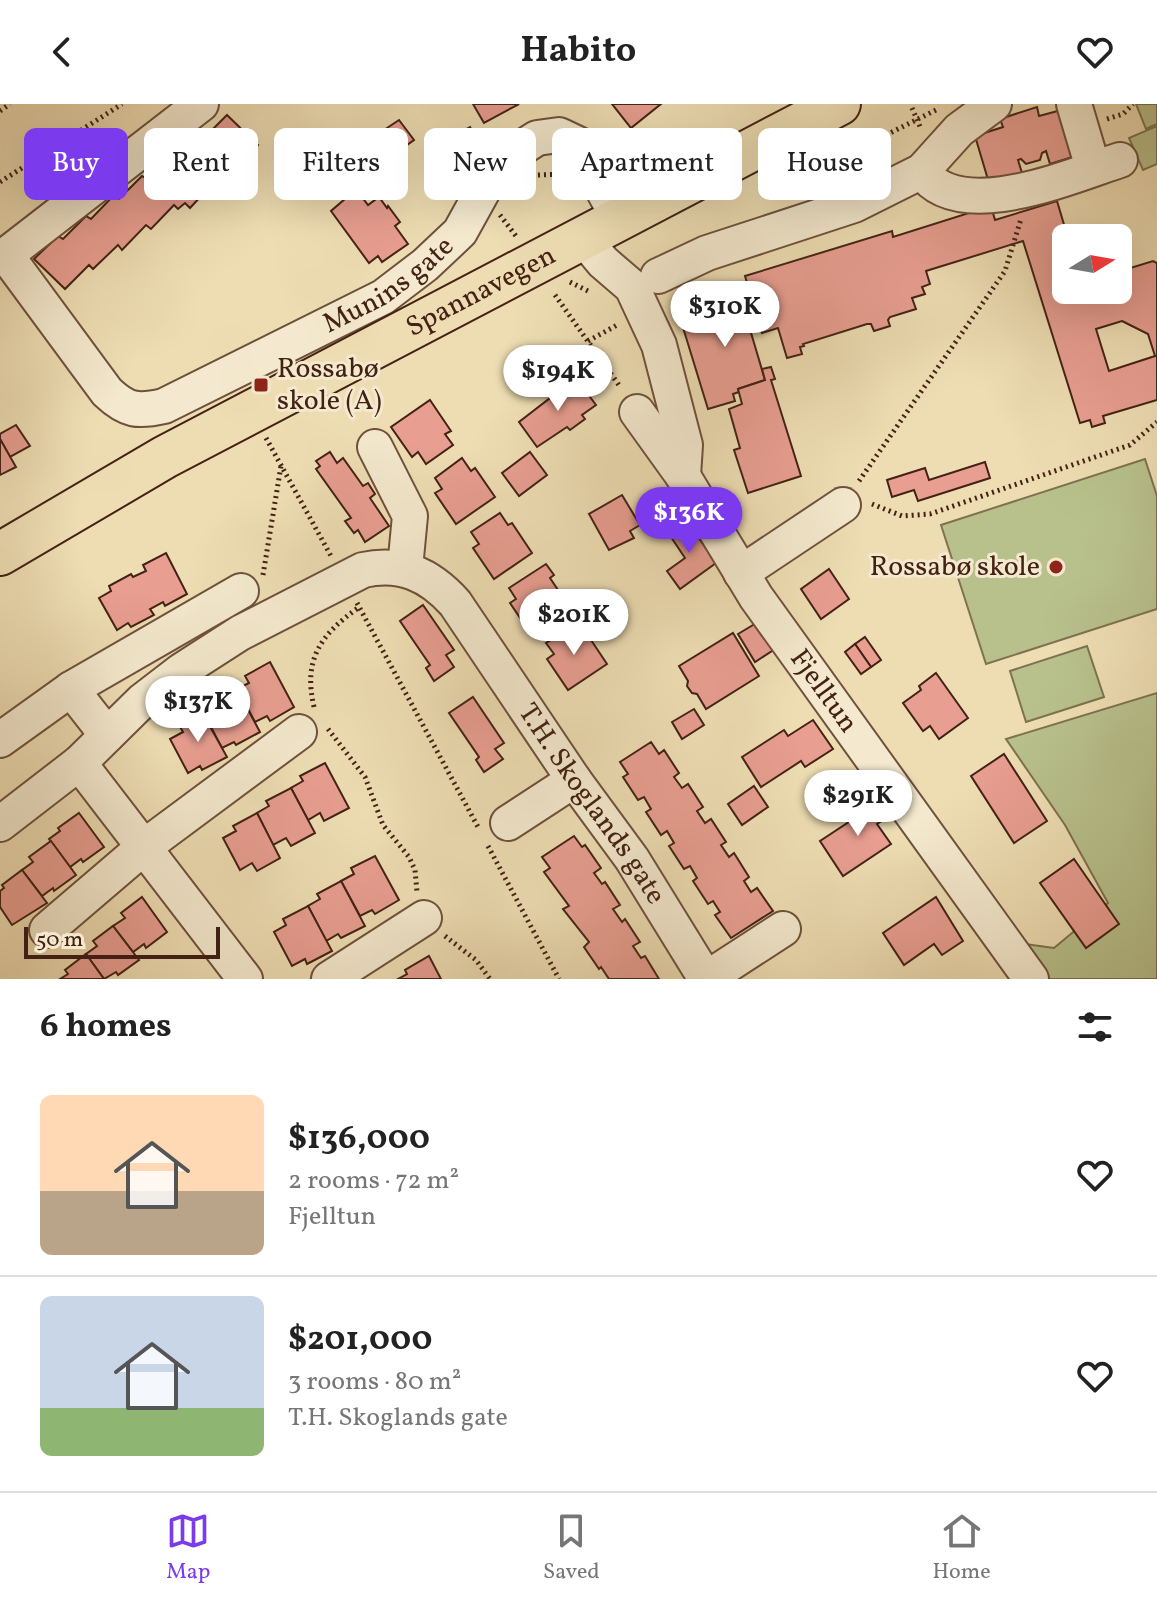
<!DOCTYPE html>
<meta charset="utf-8">
<style>
:root{--surface:#fff;--page:#f2f2f2;--text:#222;--muted:#767676;--line:#e0e0e0;--accent:#7c3aed}
body{margin:0;font-family:Vollkorn,serif;background:var(--page);color:var(--text);height:100vh;display:flex;flex-direction:column;font-size:30px;white-space:nowrap}
*{box-sizing:border-box;margin:0}
p{font-size:26px;color:var(--muted)}
.icon{flex:none;width:44px;height:44px;fill:none;stroke:currentColor;stroke-width:2;stroke-linecap:round;stroke-linejoin:round}
.map{position:relative;height:875px;overflow:hidden}
.panel{display:flex;flex-direction:column;background:var(--surface);flex:1}
.panel>*{flex:none}
.top-card{position:absolute;left:24px;top:24px;width:1110px;height:72px;display:flex;gap:16px}
.needle{width:52px;rotate:79deg}
.fabs{position:absolute;left:1052px;top:120px;display:grid;gap:16px}
.fabs a{display:grid;place-items:center;width:80px;height:80px;border-radius:12px;background:var(--surface);box-shadow:0 8px 32px #0002;font-size:40px}
.scale{position:absolute;left:24px;bottom:20px;width:196px;box-sizing:border-box;padding-left:8px;border:4px solid #432215;border-top:0;font-size:22px;line-height:28px;white-space:nowrap;color:#432215;-webkit-text-stroke:6px #f4e9ce;paint-order:stroke}
.price{position:absolute;translate:-50% -68px;padding:0 18px;border-radius:28px;background:#fff;color:#222;font-size:26px;line-height:52px;filter:drop-shadow(0 2px 4px #0008)}
.price::after{content:'';position:absolute;left:50%;top:48px;width:24px;height:18px;margin-left:-12px;background:inherit;clip-path:polygon(0 0,100% 0,50% 100%)}
.price.selected{background:var(--accent);color:#fff}
ul{padding:0;list-style:none}
li{display:flex;align-items:center;gap:24px;height:200px;padding:0 40px}
li+li{border-top:2px solid var(--line)}
li span{display:grid;place-items:center;flex:none;width:224px;height:160px;border-radius:12px;color:#555}
li>.icon{margin-inline-start:auto}
span .icon{width:96px;height:96px;fill:#fffc;stroke-width:1}
li b{font-size:34px}
h2{display:flex;justify-content:space-between;align-items:center;height:96px;padding:0 40px;font-size:34px}
.pill{padding:0 28px;border-radius:12px;background:var(--surface);box-shadow:0 8px 32px #0002;font-size:28px;line-height:72px}
.pill.selected{background:var(--accent);color:#fff}
header{display:flex;justify-content:space-between;align-items:center;height:104px;padding:0 40px;background:var(--surface);font-size:36px;font-weight:700}
.dock{display:flex;justify-content:space-around;align-items:center;height:112px;border-top:2px solid var(--line);background:var(--surface);font-size:22px;color:var(--muted)}
.dock a{display:grid;justify-items:center;gap:4px}
.dock .selected{color:var(--accent)}
.map>svg:first-child{display:block}
</style>
<header><svg class="icon" aria-label="back" viewBox="0 0 24 24"><path d="M15 5l-7 7 7 7"/></svg>Habito<svg class="icon" aria-label="heart" viewBox="0 0 24 24"><path d="M12 20l-8-8c-3-5 5-10 8-4 3-6 11-1 8 4z"/></svg></header>
<div class="map">
<svg width="1157" height="875" viewBox="0 0 1157 875">
<rect width="100%" height="100%" fill="#eeddb3"/>
<filter id="stains"><feTurbulence type="fractalNoise" baseFrequency=".0025" numOctaves="4"/><feColorMatrix values="0 0 0 0 .2 0 0 0 0 .09 0 0 0 0 .02 0 0 0 .5 -.17"/></filter>
<radialGradient id="worn" r=".72"><stop offset=".6" stop-color="#630" stop-opacity="0"/><stop offset="1" stop-color="#630" stop-opacity=".3"/></radialGradient>
<!-- green -->
<g fill="#b8c18c" stroke="#7e7250" stroke-width="2">
<polygon points="1136,0 1157,0 1157,20 1146,25"/>
<polygon points="1157,22 1157,60 1143,66 1129,34"/>
<polygon points="1145,355 1157,392 1157,505 986,560 941,421"/>
<polygon points="1087,542 1104,593 1026,618 1010,567"/>
<polygon points="1157,589 1157,875 1032,875 1003,837 1054,844 1108,799 1065,721 1006,635"/>
</g>
<!-- building -->
<g fill="#e89e91" stroke="#432215" stroke-width="2" fill-rule="evenodd">
<polygon points="473,0 519,0 484,19"/>
<polygon points="612,0 661,0 631,24"/>
<polygon points="1037,3 1039,12 1069,4 1082,50 1050,60 1046,47 1042,49 1040,56 1026,60 1021,55 1018,56 1022,69 989,79 975,32 1003,23 1000,15"/>
<polygon points="227,11 258,41 235,65 230,61 190,104 185,99 178,105 174,101 151,125 146,121 122,146 118,141 93,165 89,161 65,185 34,155 58,132 63,135 86,112 91,115 114,91 119,95 142,72 147,75 171,51 175,55 199,31 203,35"/>
<polygon points="399,16 414,36 403,44 405,47 398,52 404,60 386,73 380,65 378,67 360,42"/>
<polygon points="470,23 481,45 456,59 444,37"/>
<polygon points="353,67 366,84 359,89 368,101 379,93 387,104 388,102 400,118 395,122 408,140 382,158 378,152 369,159 331,107 353,88 343,75"/>
<path d="M1057 97 1068 134H1066V186H1084L1088 198 1118 186 1127 165 1153 157 1157 159V296L1103 312 1105 319 1092 323 1090 316 1080 319 1023 137 926 167 930 180 922 183 925 190 912 194 916 205 890 213 888 216 890 222 874 227 871 220H867L803 240 804 242 800 243 802 250 787 254 778 224 762 229 745 172 892 127 893 133 991 102 995 116ZM1122 217 1148 230 1155 252 1109 267 1096 225Z"/>
<polygon points="746,178 759,219 749,222 765,276 738,285 739,288 733,290 735,297 708,305 681,217 737,198 732,183"/>
<polygon points="771,263 775,275 771,276 801,372 748,389 734,346 740,344 729,305 742,300 738,285 765,276 762,265"/>
<polygon points="576,274 596,301 582,311 585,315 570,326 567,323 537,343 519,318"/>
<polygon points="430,296 451,327 445,330 453,341 426,360 418,348 412,353 391,323"/>
<polygon points="16,321 30,342 10,353 0,335 0,330"/>
<polygon points="0,335 16,363 0,371"/>
<polygon points="330,348 337,359 343,354 363,382 368,379 375,390 370,394 389,422 365,438 358,426 354,429 345,417 351,414 316,365 320,362 316,357"/>
<polygon points="530,348 547,371 519,392 502,369"/>
<polygon points="462,354 471,367 475,364 495,393 456,420 435,389 442,385 435,374"/>
<polygon points="985,358 990,374 918,397 914,386 892,393 887,376 925,364 929,376"/>
<polygon points="622,391 640,421 630,427 634,434 609,446 589,410"/>
<polygon points="500,409 508,421 512,419 532,449 494,475 473,444 479,440 471,428"/>
<polygon points="685,414 716,459 680,485 667,467 685,454 667,427"/>
<polygon points="166,449 187,490 165,502 163,498 150,505 154,511 131,523 128,519 117,526 99,494 111,487 109,482 131,470 133,473 146,467 143,461"/>
<polygon points="546,460 554,471 550,474 570,504 531,530 510,499 516,495 509,484"/>
<polygon points="829,465 849,495 821,515 801,485"/>
<polygon points="423,501 454,546 446,551 454,563 434,577 426,564 430,561 400,517"/>
<polygon points="758,518 775,545 755,558 738,530"/>
<polygon points="575,521 582,533 587,530 607,560 568,586 547,555 554,550 546,539"/>
<polygon points="733,529 759,572 706,605 697,590 692,589 687,582 688,577 679,562"/>
<polygon points="865,533 881,556 871,563 855,540"/>
<polygon points="855,540 871,563 861,570 845,548"/>
<polygon points="270,558 294,603 270,617 267,612 255,618 237,585 249,579 245,572"/>
<polygon points="936,569 968,614 939,635 930,622 923,627 903,599 921,586 919,582"/>
<polygon points="236,583 260,628 236,641 234,638 222,644 204,610 216,604 212,596"/>
<polygon points="473,593 504,639 495,645 503,655 484,668 476,656 479,653 449,609"/>
<polygon points="694,605 704,621 682,635 672,618"/>
<polygon points="202,608 227,653 202,666 200,662 188,669 170,635 183,628 179,621"/>
<polygon points="813,616 833,645 805,663 801,657 761,683 742,653 784,626 788,632"/>
<polygon points="651,638 659,650 664,646 679,669 674,673 682,684 688,680 703,703 697,707 705,719 711,715 726,738 721,741 729,753 734,749 749,773 744,777 751,788 757,784 773,807 731,834 715,811 720,808 713,797 708,800 693,777 697,774 690,762 684,765 669,742 674,739 667,727 661,731 646,708 651,705 644,693 638,696 623,673 628,670 620,658"/>
<polygon points="1004,650 1047,717 1014,739 971,672"/>
<polygon points="325,659 349,704 324,717 320,709 308,716 291,684 303,677 300,672"/>
<polygon points="754,682 768,703 742,721 728,700"/>
<polygon points="291,684 315,729 291,742 286,734 273,741 257,709 269,702 266,697"/>
<polygon points="874,690 888,713 877,720 891,740 843,772 820,737 864,708 859,700"/>
<polygon points="79,709 104,743 83,758 81,755 70,763 49,735 60,727 58,724"/>
<polygon points="257,709 280,754 257,767 252,759 240,766 223,734 236,727 233,722"/>
<polygon points="574,732 582,743 585,741 601,764 594,769 602,780 605,778 620,801 613,805 622,818 625,815 640,838 633,842 641,854 645,852 659,875 609,875 601,863 599,865 584,843 589,838 563,805 569,802 544,768 550,764 542,753"/>
<polygon points="51,737 76,771 54,787 53,784 42,792 22,766 33,758 29,753"/>
<polygon points="375,752 399,796 375,810 372,806 360,812 341,777 354,770 351,764"/>
<polygon points="1074,755 1119,820 1086,844 1040,779"/>
<polygon points="22,766 47,799 12,821 0,803 0,787 4,784 2,781"/>
<polygon points="341,777 365,822 341,834 338,830 326,837 308,802 320,795 317,790"/>
<polygon points="142,793 167,828 146,844 144,840 133,848 113,822 125,814 121,809"/>
<polygon points="936,793 963,837 942,851 934,840 904,861 883,829"/>
<polygon points="308,802 332,847 307,860 305,855 292,862 274,828 286,821 283,815"/>
<polygon points="113,822 139,856 118,871 116,868 104,875 86,850 97,842 93,837"/>
<polygon points="86,850 104,875 60,875 68,870 65,866"/>
<polygon points="429,852 441,875 398,875 407,870 405,866"/>
</g>
<g fill="none" stroke-linecap="round" stroke-linejoin="round">
<!-- minor casing -->
<g stroke="#6e513c" stroke-width="38">
<g id="minor">
<polyline points="1074,0 1093,64"/>
<path d="M922 67C958 121 1071 72 1120 56"/>
<polyline points="583,134 603,158 632,183 659,241 685,341 683,372"/>
<path id="s1" d="M6 151 107 288C127 307 138 308 164 302L383 193 425 161 460 128 486 81 506 54 537 34 559 31 578 40 619 115"/>
<polyline points="0,153 6,151 201,0"/>
<polyline points="658,172 707,149 854,101 922,67 959,26 994,0"/>
<path id="s2" d="M637 308 683 372 756 493 1031 875"/>
<polyline points="375,343 410,412 405,464"/>
<polyline points="741,469 843,401"/>
<polyline points="71,585 107,631"/>
<polyline points="0,636 71,585 241,487"/>
<polyline points="79,659 245,875"/>
<polyline points="508,719 574,676"/>
<path id="s3" d="M0 720 79 659 142 597 181 567 240 529 363 466C401 458 429 470 455 499L574 676 632 755 706 875"/>
<polyline points="47,826 144,743 299,628"/>
<polyline points="329,875 424,814"/>
<polyline points="706,875 783,825"/>
</g>
</g>
<!-- major casing -->
<g stroke="#432215" stroke-width="46">
<g id="major">
<path id="s4" d="M0 450 165 353 839 0"/>
</g>
</g>
<!-- path -->
<g stroke="#432215" stroke-width="5" stroke-dasharray="2 4" stroke-linecap="butt">
<polyline points="912,4 921,25"/>
<polyline points="0,7 10,0"/>
<polyline points="1107,15 1123,10 1133,0"/>
<polyline points="801,60 860,44 936,6"/>
<polyline points="538,71 563,70"/>
<polyline points="0,78 122,0"/>
<polyline points="500,111 516,132"/>
<polyline points="570,178 590,188"/>
<polyline points="555,191 621,284"/>
<polyline points="588,237 619,220"/>
<polyline points="266,334 331,452"/>
<polyline points="859,377 1005,167 1021,115"/>
<polyline points="872,400 902,412 930,410 1130,341 1157,318"/>
<polyline points="263,471 281,362"/>
<polyline points="357,499 478,723"/>
<path d="M314 603C303 556 320 531 358 504"/>
<polyline points="328,625 365,673 383,721 409,753 415,766 417,788"/>
<polyline points="488,742 559,875"/>
<polyline points="445,832 476,856 490,875"/>
</g>
<!-- minor -->
<use href="#minor" stroke="#f4e9ce" stroke-width="34"/>
<!-- major -->
<use href="#major" stroke="#eeddb3" stroke-width="42"/>
</g>
<!-- markers -->
<g fill="#8f2418" stroke="#f4e9ce" stroke-width="3">
<rect x="253" y="273" width="16" height="16" rx="4"/>
<circle cx="1056" cy="463" r="8"/>
</g>
<g text-anchor="middle" dominant-baseline="central" stroke-width="6" stroke-linejoin="round" paint-order="stroke">
<!-- street labels -->
<g font-size="28" fill="#432215" stroke="#f4e9ce">
<text stroke="none"><textPath href="#s1" startOffset="488">Munins gate</textPath></text>
<text stroke="none"><textPath href="#s4" startOffset="548">Spannavegen</textPath></text>
<text stroke="none"><textPath href="#s2" startOffset="336">Fjelltun</textPath></text>
<text stroke="none"><textPath href="#s3" startOffset="792">T.H. Skoglands gate</textPath></text>
</g>
<!-- poi labels -->
<g font-size="28" fill="#432215" stroke="#f4e9ce" text-anchor="start">
<text x="277" y="265">Rossabø<tspan x="277" dy="32">skole (A)</tspan></text>
<text x="1040" y="463" text-anchor="end">Rossabø skole</text>
</g>
</g>
<rect width="100%" height="100%" filter="url(#stains)"/>
<rect width="100%" height="100%" fill="url(#worn)"/>
</svg>
<div class="fabs">
<a><svg class="needle" viewBox="-14 -14 28 28"><path d="M0-13l5 13h-10z" fill="#e53935"/><path d="M0 13l5-13h-10z" fill="#767676"/></svg></a>
</div>
<div class="scale">50 m</div>
<b class="price" style="left:725px;top:245px">$310K</b>
<b class="price" style="left:558px;top:309px">$194K</b>
<b class="price selected" style="left:689px;top:451px">$136K</b>
<b class="price" style="left:574px;top:553px">$201K</b>
<b class="price" style="left:198px;top:640px">$137K</b>
<b class="price" style="left:858px;top:734px">$291K</b>
<div class="top-card">
<a class="pill selected">Buy</a>
<a class="pill">Rent</a>
<a class="pill">Filters</a>
<a class="pill">New</a>
<a class="pill">Apartment</a>
<a class="pill">House</a>
</div>
</div>
<section class="panel">
<h2>6 homes<svg class="icon" aria-label="filters" viewBox="0 0 24 24"><path d="M4 7h16M4 17h16"/><circle cx="9" cy="7" r="2"/><circle cx="15" cy="17" r="2"/></svg></h2>
<ul>
<li><span style="background:linear-gradient(#ffd9b3 60%,#b9a48a 0)"><svg class="icon" aria-label="home" viewBox="0 0 24 24"><path d="M3 11l9-7 9 7M6 9v11h12V9"/></svg></span><div><b>$136,000</b><p>2 rooms · 72 m²</p><p>Fjelltun</p></div><svg class="icon" aria-label="heart" viewBox="0 0 24 24"><path d="M12 20l-8-8c-3-5 5-10 8-4 3-6 11-1 8 4z"/></svg></li>
<li><span style="background:linear-gradient(#c9d6e8 70%,#8fb573 0)"><svg class="icon" aria-label="home" viewBox="0 0 24 24"><path d="M3 11l9-7 9 7M6 9v11h12V9"/></svg></span><div><b>$201,000</b><p>3 rooms · 80 m²</p><p>T.H. Skoglands gate</p></div><svg class="icon" aria-label="heart" viewBox="0 0 24 24"><path d="M12 20l-8-8c-3-5 5-10 8-4 3-6 11-1 8 4z"/></svg></li>
</ul>
</section>
<nav class="dock">
<a class="selected"><svg class="icon" aria-label="map" viewBox="0 0 24 24"><path d="M3 6l6-2 6 2 6-2v14l-6 2-6-2-6 2zM9 4v14M15 6v14"/></svg>Map</a>
<a><svg class="icon" aria-label="saved" viewBox="0 0 24 24"><path d="M7 4h10v16l-5-4-5 4z"/></svg>Saved</a>
<a><svg class="icon" aria-label="home" viewBox="0 0 24 24"><path d="M3 11l9-7 9 7M6 9v11h12V9"/></svg>Home</a>
</nav>
